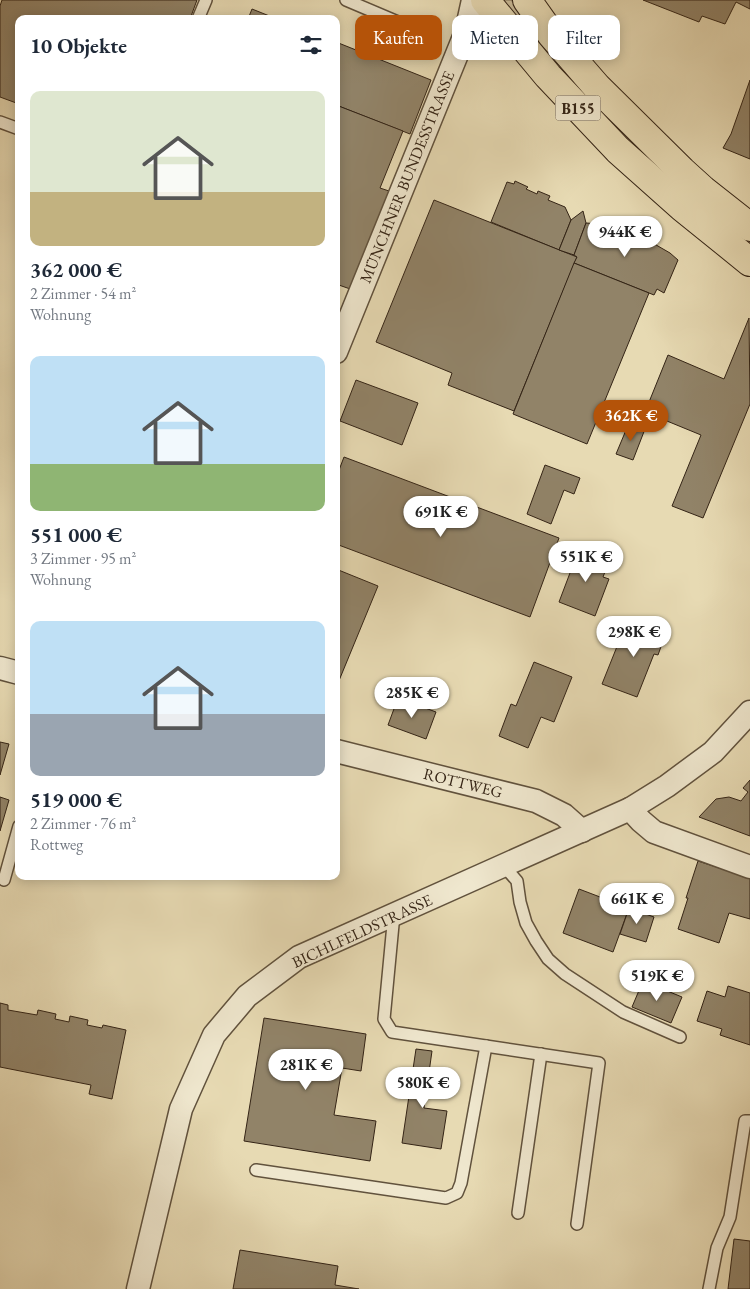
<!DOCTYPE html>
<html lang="de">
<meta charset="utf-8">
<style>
:root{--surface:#fff;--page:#f2f2f3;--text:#1f2937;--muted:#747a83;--accent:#b45309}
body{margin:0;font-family:"EB Garamond",serif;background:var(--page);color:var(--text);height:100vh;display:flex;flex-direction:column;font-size:19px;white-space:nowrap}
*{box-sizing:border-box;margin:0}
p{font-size:16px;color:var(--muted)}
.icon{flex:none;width:28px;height:28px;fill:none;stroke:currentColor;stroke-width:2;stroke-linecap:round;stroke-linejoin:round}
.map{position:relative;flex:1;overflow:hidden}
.drawer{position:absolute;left:15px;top:15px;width:325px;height:865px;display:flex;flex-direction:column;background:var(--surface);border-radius:10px;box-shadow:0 2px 12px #0003}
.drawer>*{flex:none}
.banner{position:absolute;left:355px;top:15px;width:320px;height:45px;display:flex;gap:10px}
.price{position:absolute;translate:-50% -42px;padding:0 11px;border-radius:18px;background:#fff;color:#222;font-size:16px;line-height:32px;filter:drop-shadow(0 1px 2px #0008)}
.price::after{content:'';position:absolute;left:50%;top:30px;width:15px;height:11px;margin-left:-8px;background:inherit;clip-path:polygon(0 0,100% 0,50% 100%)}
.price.active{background:var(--accent);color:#fff}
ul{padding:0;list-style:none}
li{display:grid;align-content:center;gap:10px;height:265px;padding:0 15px}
li span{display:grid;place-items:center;height:155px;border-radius:10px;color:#555}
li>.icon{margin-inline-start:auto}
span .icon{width:90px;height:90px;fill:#fffc;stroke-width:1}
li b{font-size:21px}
h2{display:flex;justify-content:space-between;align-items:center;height:60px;padding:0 15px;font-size:21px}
.pill{padding:0 18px;border-radius:10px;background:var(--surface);box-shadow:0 2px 12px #0003;font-size:18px;line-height:45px}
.pill.active{background:var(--accent);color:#fff}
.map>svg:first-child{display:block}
</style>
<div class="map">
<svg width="750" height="1289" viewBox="0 0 750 1289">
<rect width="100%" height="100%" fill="#e7dab3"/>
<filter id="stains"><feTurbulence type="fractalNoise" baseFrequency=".004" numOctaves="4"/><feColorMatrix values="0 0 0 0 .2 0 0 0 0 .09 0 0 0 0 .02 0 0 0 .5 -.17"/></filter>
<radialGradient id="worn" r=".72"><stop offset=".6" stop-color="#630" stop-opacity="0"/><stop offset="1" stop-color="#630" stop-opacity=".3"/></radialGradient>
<!-- green -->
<polygon fill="#c9bb98" stroke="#7e7057" points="503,0 511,0 560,62 750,239 750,248 741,241 606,122 557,67 502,1"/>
<!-- building -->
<g fill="#918368" stroke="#342416">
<polygon points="2,0 197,0 190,19 19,19 19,104 0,97 0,6"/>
<polygon points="643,0 750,0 750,9 736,2 725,24 702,16 699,22"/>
<polygon points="252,9 277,19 248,19"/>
<polygon points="336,42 431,80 410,134 336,105"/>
<polygon points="750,80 750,159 723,148 731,134"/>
<polygon points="336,105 403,131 380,188 389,191 353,290 336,284"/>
<polygon points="515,181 528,187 526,189 537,194 538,191 550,196 548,200 565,207 571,220 559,250 491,222 507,182 514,184"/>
<polygon points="434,200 577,257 514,411 448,385 452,373 376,342"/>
<polygon points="583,211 586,223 574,255 559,250 571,220"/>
<polygon points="586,223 600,224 628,231 651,242 670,253 678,260 664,293 657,289 654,295 574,263 577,257 574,255"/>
<polygon points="574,263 649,293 587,444 513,414"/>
<polygon points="749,318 750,404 703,518 672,506 701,435 645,412 668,355 724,379"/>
<polygon points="356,380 418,403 402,445 340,421"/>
<polygon points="629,423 645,429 633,460 616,454"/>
<polygon points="344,457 559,538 530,617 336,544 336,478"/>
<polygon points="545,465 580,478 574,494 564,490 551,524 527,514"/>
<polygon points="582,547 610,559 603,577 609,579 595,616 559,602 573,565 575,566"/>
<polygon points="336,569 378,586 338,683 336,683"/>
<polygon points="638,619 667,630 658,655 654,654 637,697 602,684 622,634 630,637"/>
<polygon points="534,662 572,677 554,722 541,717 528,748 499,736 511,704 516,706"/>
<polygon points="398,698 436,712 426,739 388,725"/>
<polygon points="0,742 9,744 0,775"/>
<polygon points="750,780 750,836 699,817 716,799 729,797 741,801 748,792 743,788"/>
<polygon points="0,797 9,800 0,831"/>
<polygon points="698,861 750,878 750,919 729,913 719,943 678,929 688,898 686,898"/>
<polygon points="579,889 629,908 613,952 563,933"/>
<polygon points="629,908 654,917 646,942 620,934"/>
<polygon points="643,981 682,997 671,1023 632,1007"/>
<polygon points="728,986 750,993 750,1045 720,1035 722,1029 697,1021 707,991 725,997"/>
<polygon points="0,1003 8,1005 8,1010 37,1015 38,1010 56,1014 55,1019 69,1022 70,1016 88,1020 87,1025 102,1028 103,1025 126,1030 112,1099 89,1094 91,1085 0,1067"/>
<polygon points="264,1018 366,1034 361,1071 342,1068 334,1115 376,1121 370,1161 244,1141"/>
<polygon points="416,1049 432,1051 424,1108 447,1111 441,1149 402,1143"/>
<polygon points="734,1239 750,1241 750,1289 728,1289"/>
<polygon points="240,1250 338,1266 335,1285 359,1289 233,1289"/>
</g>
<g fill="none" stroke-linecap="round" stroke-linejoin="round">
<!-- lane casing -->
<g stroke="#61523d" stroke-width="14">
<g id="lane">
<polyline points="346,0 419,31"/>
<polyline points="198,19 206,0"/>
<polyline points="0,122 19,129"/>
<polyline points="503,865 517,881 520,902 526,923 536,941 548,959 565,974 623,1012 680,1037"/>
<polyline points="4,880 19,826"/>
<polyline points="394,914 384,1019 392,1032 599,1063 577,1224"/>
<polyline points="256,1170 446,1198 457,1193 461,1183 486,1046"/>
<polyline points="518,1213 541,1054"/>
<polyline points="709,1289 717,1248 730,1217 745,1121 750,1121"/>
</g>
</g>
<!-- street casing -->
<g stroke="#61523d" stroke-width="25">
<g id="street">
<polyline points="336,352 466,32 473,0"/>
<polyline points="0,668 19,673"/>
<polyline points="336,751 536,801 564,815 582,831"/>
<polyline points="630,809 641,821 654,832 750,867"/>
<polyline points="138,1289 181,1109 214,1035 247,996 299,957 630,809 667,786 713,752 750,712"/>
</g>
</g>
<!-- primary casing -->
<g stroke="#342416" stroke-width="30">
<g id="primary">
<polyline points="485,0 548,76 618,150 682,207 750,262"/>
<polyline points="527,0 551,34 597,87 682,171 703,190 750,227"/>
</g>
</g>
<!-- lane -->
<use href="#lane" stroke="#efe7ce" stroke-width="11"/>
<!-- street -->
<use href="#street" stroke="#efe7ce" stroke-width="22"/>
<!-- primary -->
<use href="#primary" stroke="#e7dab3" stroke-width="28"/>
</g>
<g text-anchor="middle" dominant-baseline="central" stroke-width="4" stroke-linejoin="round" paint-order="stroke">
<!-- shield labels -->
<rect fill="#efe7ce" stroke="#6c5e4d" stroke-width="1" x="555.5" y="95.5" width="45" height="25" rx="4"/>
<g font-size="15" font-weight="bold" fill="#342416">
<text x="578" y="108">B155</text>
</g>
<!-- street labels -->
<g font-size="16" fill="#342416" stroke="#efe7ce">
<text transform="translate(407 177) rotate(-68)">MÜNCHNER BUNDESSTRASSE</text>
<text transform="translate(463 783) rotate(14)">ROTTWEG</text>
<text transform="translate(362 931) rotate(-25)">BICHLFELDSTRASSE</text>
</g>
</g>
<rect width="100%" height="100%" filter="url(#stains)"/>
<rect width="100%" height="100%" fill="url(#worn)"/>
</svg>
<b class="price" style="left:625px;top:258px">944K €</b>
<b class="price active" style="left:631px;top:442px">362K €</b>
<b class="price" style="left:441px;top:538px">691K €</b>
<b class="price" style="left:586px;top:583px">551K €</b>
<b class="price" style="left:634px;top:658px">298K €</b>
<b class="price" style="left:412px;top:719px">285K €</b>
<b class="price" style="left:637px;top:925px">661K €</b>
<b class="price" style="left:657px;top:1002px">519K €</b>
<b class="price" style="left:306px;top:1091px">281K €</b>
<b class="price" style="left:423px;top:1109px">580K €</b>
<div class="banner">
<a class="pill active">Kaufen</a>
<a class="pill">Mieten</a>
<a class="pill">Filter</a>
</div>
<section class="drawer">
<h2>10 Objekte<svg class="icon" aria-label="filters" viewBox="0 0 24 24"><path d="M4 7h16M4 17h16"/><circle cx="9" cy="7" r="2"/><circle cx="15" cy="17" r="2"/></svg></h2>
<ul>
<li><span style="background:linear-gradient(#dfe7d0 65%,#c2b280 0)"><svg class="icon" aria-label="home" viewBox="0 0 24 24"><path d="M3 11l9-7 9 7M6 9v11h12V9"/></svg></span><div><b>362 000 €</b><p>2 Zimmer · 54 m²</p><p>Wohnung</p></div></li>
<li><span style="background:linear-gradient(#bfe0f5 70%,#8fb573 0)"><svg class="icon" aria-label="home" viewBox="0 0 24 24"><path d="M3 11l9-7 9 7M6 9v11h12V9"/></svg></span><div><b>551 000 €</b><p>3 Zimmer · 95 m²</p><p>Wohnung</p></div></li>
<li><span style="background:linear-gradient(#bfe0f5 60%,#9aa5b1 0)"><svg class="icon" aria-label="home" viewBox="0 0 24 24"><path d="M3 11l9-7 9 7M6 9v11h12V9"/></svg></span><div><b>519 000 €</b><p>2 Zimmer · 76 m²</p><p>Rottweg</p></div></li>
</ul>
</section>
</div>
